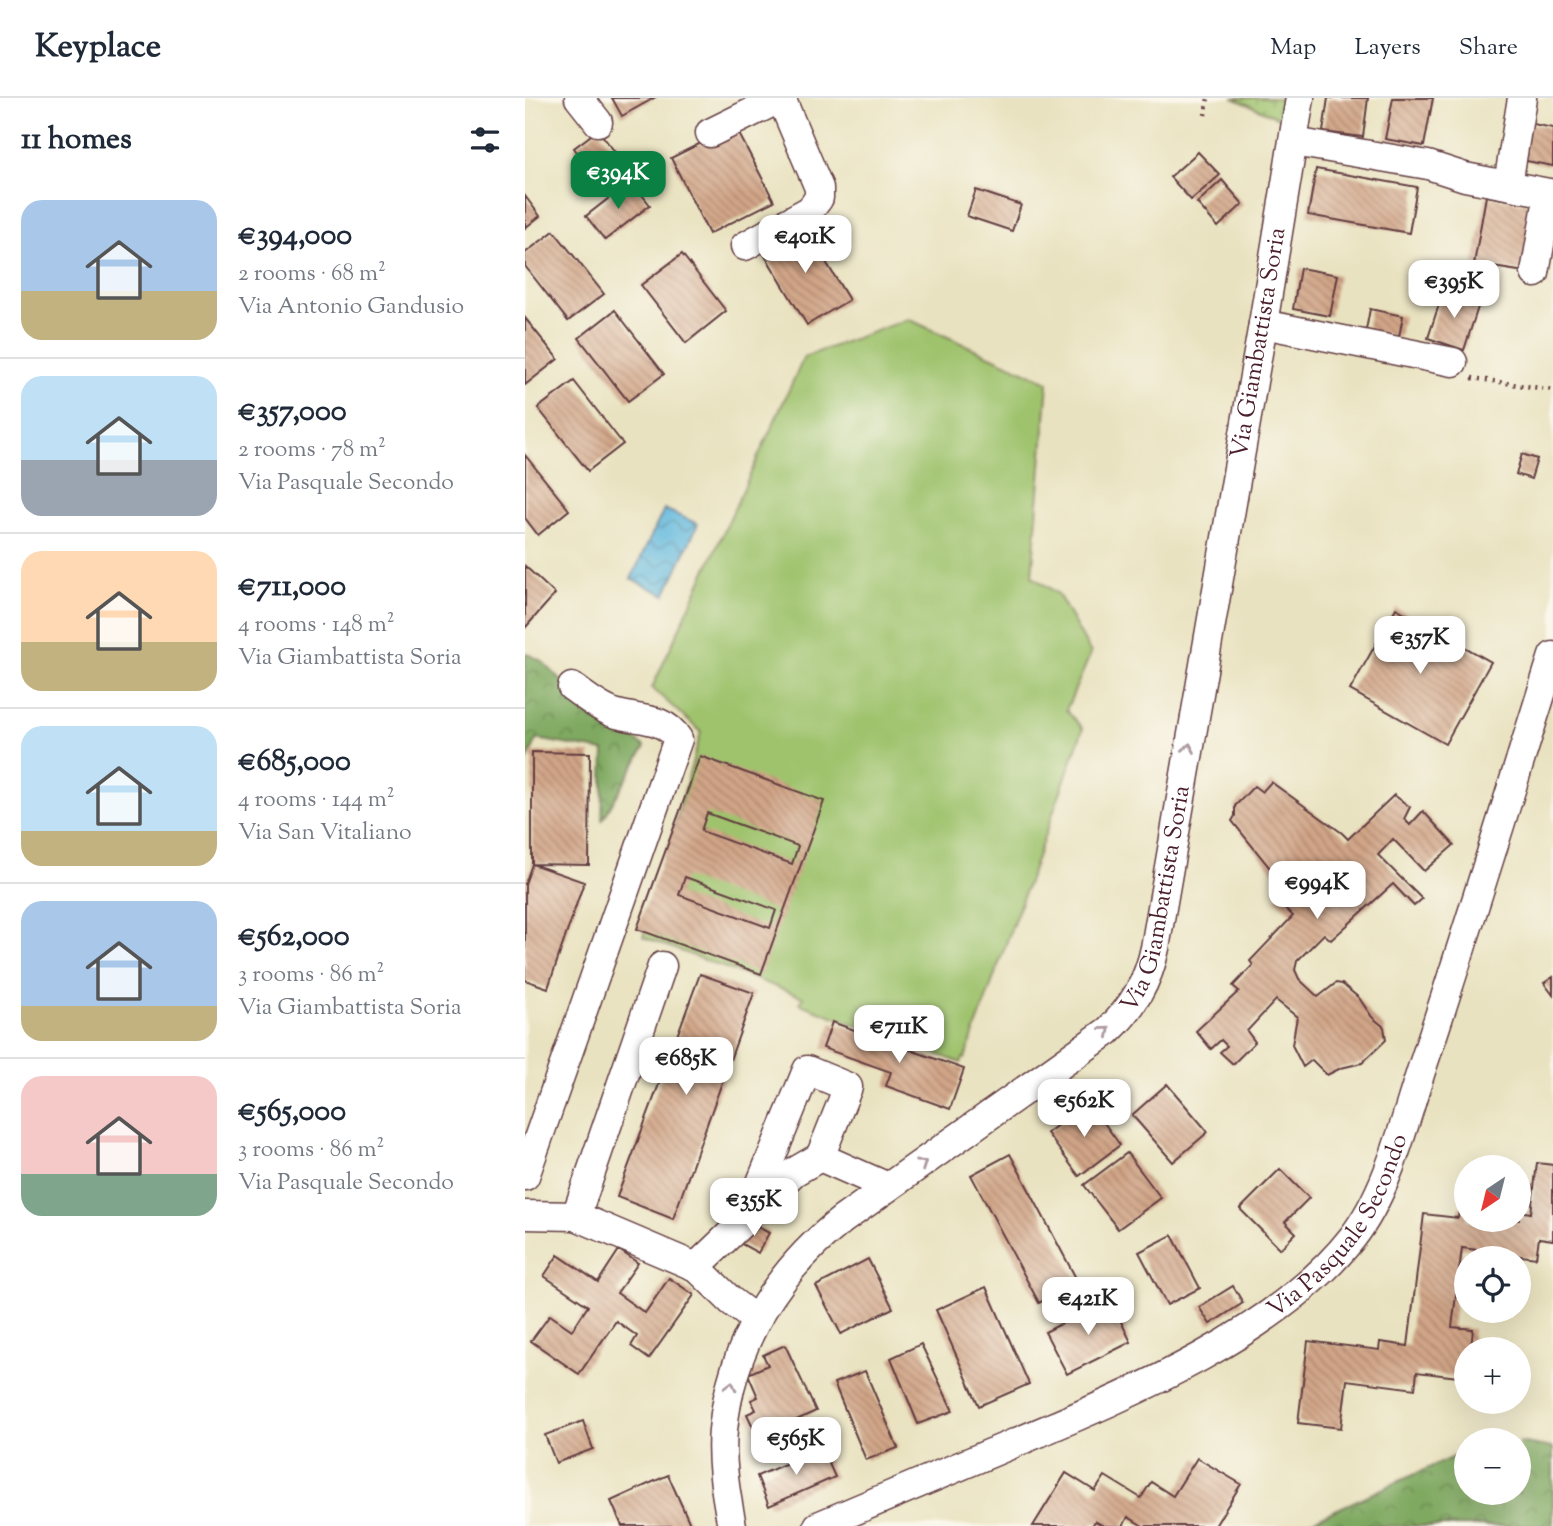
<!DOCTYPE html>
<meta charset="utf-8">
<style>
:root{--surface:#fff;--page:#f2f2f3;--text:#1f2937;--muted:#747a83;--line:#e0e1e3;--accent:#0b8043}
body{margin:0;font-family:"Sorts Mill Goudy",serif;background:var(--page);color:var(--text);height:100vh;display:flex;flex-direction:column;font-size:26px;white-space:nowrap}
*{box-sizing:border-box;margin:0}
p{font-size:23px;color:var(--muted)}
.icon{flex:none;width:38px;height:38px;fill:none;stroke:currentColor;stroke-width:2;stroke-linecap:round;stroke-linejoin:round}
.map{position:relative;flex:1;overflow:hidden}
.panel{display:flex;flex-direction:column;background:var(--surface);width:525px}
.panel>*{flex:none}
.needle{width:46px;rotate:215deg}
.controls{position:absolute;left:929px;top:1057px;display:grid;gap:14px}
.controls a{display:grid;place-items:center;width:77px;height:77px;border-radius:50%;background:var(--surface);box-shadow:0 7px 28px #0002;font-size:35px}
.price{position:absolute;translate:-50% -60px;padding:0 16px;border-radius:14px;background:#fff;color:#222;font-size:23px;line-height:46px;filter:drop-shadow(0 2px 4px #0008)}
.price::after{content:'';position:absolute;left:50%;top:42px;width:21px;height:16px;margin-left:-10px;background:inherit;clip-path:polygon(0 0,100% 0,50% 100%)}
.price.on{background:var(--accent);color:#fff}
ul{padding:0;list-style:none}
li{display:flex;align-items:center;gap:21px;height:175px;padding:0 21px}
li+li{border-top:2px solid var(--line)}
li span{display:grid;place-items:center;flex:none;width:196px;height:140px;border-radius:21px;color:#555}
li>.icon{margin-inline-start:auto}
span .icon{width:84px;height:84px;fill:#fffc;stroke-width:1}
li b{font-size:30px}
h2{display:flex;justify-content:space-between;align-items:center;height:84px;padding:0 21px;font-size:30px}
header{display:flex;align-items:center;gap:42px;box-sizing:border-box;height:98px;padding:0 35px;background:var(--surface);border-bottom:2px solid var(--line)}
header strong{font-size:33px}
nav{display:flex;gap:38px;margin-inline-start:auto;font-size:24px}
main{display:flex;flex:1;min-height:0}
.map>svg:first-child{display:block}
</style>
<header>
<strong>Keyplace</strong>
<nav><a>Map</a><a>Layers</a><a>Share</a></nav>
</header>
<main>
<section class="panel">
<h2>11 homes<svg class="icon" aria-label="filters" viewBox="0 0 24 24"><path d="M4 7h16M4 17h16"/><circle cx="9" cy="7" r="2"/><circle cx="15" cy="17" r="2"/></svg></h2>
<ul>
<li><span style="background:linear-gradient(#a9c7e8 65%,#c2b280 0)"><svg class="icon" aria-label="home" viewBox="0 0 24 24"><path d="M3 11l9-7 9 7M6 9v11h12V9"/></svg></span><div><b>€394,000</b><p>2 rooms · 68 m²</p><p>Via Antonio Gandusio</p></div></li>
<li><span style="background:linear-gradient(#bfe0f5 60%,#9aa5b1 0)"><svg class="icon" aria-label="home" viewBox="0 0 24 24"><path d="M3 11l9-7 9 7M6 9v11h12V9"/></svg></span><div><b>€357,000</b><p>2 rooms · 78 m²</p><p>Via Pasquale Secondo</p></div></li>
<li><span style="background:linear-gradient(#ffd9b3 65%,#c2b280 0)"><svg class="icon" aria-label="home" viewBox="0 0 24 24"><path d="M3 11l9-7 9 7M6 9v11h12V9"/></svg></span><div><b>€711,000</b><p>4 rooms · 148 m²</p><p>Via Giambattista Soria</p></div></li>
<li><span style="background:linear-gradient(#bfe0f5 75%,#c2b280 0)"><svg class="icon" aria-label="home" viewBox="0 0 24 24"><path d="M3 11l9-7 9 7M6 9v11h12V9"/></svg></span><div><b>€685,000</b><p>4 rooms · 144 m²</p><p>Via San Vitaliano</p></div></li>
<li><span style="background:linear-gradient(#a9c7e8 75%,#c2b280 0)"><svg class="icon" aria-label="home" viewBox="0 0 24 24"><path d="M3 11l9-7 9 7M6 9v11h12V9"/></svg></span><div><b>€562,000</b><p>3 rooms · 86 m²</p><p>Via Giambattista Soria</p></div></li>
<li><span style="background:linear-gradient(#f6c9c9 70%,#7fa58c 0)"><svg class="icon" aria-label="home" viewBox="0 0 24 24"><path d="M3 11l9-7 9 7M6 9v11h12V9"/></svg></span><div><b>€565,000</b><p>3 rooms · 86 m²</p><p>Via Pasquale Secondo</p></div></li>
</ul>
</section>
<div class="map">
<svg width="1028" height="1428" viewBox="0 0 1028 1428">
<defs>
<pattern id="forest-crowns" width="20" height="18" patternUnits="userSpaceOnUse" patternTransform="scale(1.75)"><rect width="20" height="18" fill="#7fa960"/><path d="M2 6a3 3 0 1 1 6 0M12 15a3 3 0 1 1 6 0" fill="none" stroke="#6a894f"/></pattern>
<pattern id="park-dots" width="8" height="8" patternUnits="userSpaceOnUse" patternTransform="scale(1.75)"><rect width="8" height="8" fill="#9fc36d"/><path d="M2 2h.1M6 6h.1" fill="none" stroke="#8aa75f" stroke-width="1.8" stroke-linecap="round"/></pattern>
<pattern id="water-waves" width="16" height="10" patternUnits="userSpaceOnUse" patternTransform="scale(1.75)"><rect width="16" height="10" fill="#5fb8dd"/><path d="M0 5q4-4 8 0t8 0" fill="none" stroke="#5095b3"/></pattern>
<pattern id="building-back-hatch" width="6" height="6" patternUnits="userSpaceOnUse" patternTransform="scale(1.75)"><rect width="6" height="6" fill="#d1a587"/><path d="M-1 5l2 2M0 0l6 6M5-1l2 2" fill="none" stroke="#ac866f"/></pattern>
</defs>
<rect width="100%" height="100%" fill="#fbf7ec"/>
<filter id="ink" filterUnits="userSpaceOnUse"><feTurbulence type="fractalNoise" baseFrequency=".0143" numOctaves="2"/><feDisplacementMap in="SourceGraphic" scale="14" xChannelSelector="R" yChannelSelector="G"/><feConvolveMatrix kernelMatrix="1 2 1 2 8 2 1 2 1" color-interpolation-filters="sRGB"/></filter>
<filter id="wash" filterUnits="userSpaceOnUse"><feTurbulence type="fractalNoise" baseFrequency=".00686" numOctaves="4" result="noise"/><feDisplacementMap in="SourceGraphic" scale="28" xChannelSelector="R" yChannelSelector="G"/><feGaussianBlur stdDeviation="1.57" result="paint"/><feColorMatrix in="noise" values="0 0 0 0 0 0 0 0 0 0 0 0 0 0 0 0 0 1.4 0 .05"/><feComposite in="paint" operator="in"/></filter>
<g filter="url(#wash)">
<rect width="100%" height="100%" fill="#e9e2c0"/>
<!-- forest -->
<g fill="url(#forest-crowns)" stroke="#646446" stroke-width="2">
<polygon points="0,555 17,563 51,597 120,649 77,723 79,653 12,641 0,667"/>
<polygon points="994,1344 1028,1350 1028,1428 775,1428 941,1353 942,1395 994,1395"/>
</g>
<!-- park -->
<polygon fill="url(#park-dots)" stroke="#74714c" stroke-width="2" points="708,0 756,0 754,20"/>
<!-- pitch -->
<polygon fill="#9fc36d" stroke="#74714c" stroke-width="2" points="383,221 523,284 507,478 533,496 566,555 541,612 558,631 440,960 438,960 436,965 275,906 278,899 118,839 176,634 127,590 279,259"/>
<!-- water -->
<polygon fill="url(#water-waves)" stroke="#546c84" stroke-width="2" points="139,411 173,426 140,497 106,481"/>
<g id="blocks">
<!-- building -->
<g fill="url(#building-back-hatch)" fill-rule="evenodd">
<polygon points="87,0 129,0 97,18"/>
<polygon points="803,0 843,0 838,39 798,34"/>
<polygon points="868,0 908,0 899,48 860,41"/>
<polygon points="1003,25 1028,30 1028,68 996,62"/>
<polygon points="210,28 249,103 184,136 146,60"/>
<polygon points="73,32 100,67 76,86 49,50"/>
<polygon points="673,54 695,77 666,102 645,79"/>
<polygon points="791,71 892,89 884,135 783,117"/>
<polygon points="697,82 718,106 693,129 672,105"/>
<polygon points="106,83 125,107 80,142 61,118"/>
<polygon points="451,92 496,107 487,133 442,118"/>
<polygon points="0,98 15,118 0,130"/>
<polygon points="961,98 1012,107 1000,174 949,166"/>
<polygon points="278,126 324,202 282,227 236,151"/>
<polygon points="29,133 79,196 43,223 0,168 0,155"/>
<polygon points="157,156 201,213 161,245 116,187"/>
<polygon points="775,170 813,177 805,218 768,211"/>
<polygon points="919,191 955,203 939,252 903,240"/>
<polygon points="845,211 878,218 874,239 841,232"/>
<polygon points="90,212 139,276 103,303 54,240"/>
<polygon points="0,220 33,261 0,287"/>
<polygon points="49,283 98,346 63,373 13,310"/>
<polygon points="997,356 1012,361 1006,381 991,376"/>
<polygon points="0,357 44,412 13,437 0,420"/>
<polygon points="0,468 30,496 0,530"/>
<polygon points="871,510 966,564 920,646 825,592"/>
<polygon points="7,654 65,655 64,767 7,766 59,784 23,890 0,882 0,786 7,766"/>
<path d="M175 658 299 703 236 876 112 831ZM182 715 273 748 267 766 176 733ZM160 779 251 812 245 830 154 797Z"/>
<polygon points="746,684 817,735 823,741 869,697 885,709 879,721 885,727 898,713 929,747 899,773 868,741 853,757 897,801 889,808 868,786 806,842 799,836 772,863 770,872 774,881 793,899 811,885 817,886 834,900 847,919 859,929 861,942 837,965 816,970 802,977 787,962 778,969 767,947 772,919 751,902 722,933 730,944 708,966 695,954 702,948 696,942 686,951 671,933 714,893 708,888 728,867 725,863 768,818 751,801 761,790 707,723 710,718 710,708 729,688 737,694"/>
<polygon points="175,876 229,895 148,1121 92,1099"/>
<polygon points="1028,879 1028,897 1019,885"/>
<polygon points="307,924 439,971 425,1011 361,988 366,974 298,950"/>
<polygon points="642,986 683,1034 648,1064 607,1017"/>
<polygon points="564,1004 595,1047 554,1078 522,1035"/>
<polygon points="602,1055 636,1100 593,1131 559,1087"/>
<polygon points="485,1056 553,1184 514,1205 446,1077"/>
<polygon points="1012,1065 1028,1067 1028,1142 1014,1140 1011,1160 937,1150 927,1229 948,1231 946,1251 942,1251 942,1280 892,1274 890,1291 822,1282 816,1330 773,1325 783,1243 854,1252 855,1244 883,1248 899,1116 933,1120 935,1108 942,1109 942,1122 994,1122 994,1113 1006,1115"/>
<polygon points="755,1071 784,1100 760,1124 771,1135 755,1151 715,1111"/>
<polygon points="224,1124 244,1135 233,1155 213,1144"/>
<polygon points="647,1137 675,1190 642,1207 614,1154"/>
<polygon points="94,1152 113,1165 92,1195 120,1215 144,1180 169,1197 124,1261 106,1248 112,1238 91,1223 54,1276 6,1243 25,1217 47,1232 63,1208 19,1178 33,1157 73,1184"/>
<polygon points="343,1161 368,1210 316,1236 291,1188"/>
<polygon points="708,1188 718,1205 685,1226 674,1209"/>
<polygon points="461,1189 504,1286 454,1308 411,1212"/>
<polygon points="585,1201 606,1244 542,1276 520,1234"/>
<polygon points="396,1246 428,1313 393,1326 366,1260"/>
<polygon points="260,1247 291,1313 233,1340 222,1316 231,1312 226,1302 233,1299 223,1276 243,1267 238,1257"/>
<polygon points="340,1273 373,1350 341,1362 309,1285"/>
<polygon points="58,1323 68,1351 31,1365 20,1337"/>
<polygon points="297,1350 310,1379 244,1408 232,1378"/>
<polygon points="672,1360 716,1386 690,1428 618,1428 603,1419 598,1428 579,1428 570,1423 567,1428 508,1428 541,1375 570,1393 580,1378 616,1400 626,1384 648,1398"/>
<polygon points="143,1377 166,1428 97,1428 86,1403"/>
</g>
</g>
</g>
<g filter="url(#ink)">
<use href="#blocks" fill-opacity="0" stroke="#623c41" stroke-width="2"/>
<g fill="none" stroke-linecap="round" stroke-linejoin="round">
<!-- minor casing -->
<g stroke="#623c41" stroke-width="31">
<g id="minor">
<polyline points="54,0 73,24"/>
<polyline points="185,35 256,0"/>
<polyline points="769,44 903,67 940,79 1024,95 1010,175"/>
<polyline points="985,74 997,0"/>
<polyline points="220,148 285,112 294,100 294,90 256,0"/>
<polyline points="738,226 928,264"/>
<path d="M0 1078 153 641C138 617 112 623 89 615 74 610 60 598 47 589"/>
<polyline points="233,1109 269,1074 295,1059"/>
<polyline points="0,1117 51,1118 171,1169 206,1203 231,1222"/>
<polyline points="51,1118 137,868"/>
<polyline points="171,1169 221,1121 282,972 323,989 295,1059 363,1089"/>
<path id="s1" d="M207 1428C201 1397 195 1364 198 1332 206 1247 251 1174 317 1122L583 933C608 909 623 884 630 850L738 226 775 0"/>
<path id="s2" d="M293 1428C360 1400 426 1372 492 1344 601 1298 753 1235 827 1140 865 1092 881 1016 901 958 945 825 986 691 1028 558"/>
</g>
</g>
<!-- path -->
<g stroke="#623c41" stroke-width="4.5" stroke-dasharray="2 5" stroke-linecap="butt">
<polyline points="680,17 683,0"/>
<polyline points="947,280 1028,292"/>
</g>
<!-- minor -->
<use href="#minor" stroke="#fff" stroke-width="28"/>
</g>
<!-- one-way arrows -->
<defs><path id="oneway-chevron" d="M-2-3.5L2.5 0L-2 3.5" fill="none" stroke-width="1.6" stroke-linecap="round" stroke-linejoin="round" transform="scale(1.75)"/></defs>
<g stroke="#ae9aa0">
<use href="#oneway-chevron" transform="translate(664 650) rotate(-80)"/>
<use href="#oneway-chevron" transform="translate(581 933) rotate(-41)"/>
<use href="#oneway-chevron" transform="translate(397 1066) rotate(-35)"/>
<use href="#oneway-chevron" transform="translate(206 1288) rotate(-76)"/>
</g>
</g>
<g text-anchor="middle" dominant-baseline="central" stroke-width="5" stroke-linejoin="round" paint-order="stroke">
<!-- street labels -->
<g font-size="24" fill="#4a1f2b" stroke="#fbf7ec">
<text stroke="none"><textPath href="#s1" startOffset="1382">Via Giambattista Soria</textPath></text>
<text stroke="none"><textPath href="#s1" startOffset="816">Via Giambattista Soria</textPath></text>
<text stroke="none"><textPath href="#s2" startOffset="614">Via Pasquale Secondo</textPath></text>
</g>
</g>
</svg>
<div class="controls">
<a><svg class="needle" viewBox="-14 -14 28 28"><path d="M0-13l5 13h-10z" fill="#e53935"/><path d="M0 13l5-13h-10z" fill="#747a83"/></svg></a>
<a><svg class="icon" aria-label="locate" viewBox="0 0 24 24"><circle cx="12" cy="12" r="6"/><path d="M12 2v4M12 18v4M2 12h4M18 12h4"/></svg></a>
<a>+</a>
<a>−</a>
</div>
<b class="price on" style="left:93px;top:113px">€394K</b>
<b class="price" style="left:280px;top:177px">€401K</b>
<b class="price" style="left:929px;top:222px">€395K</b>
<b class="price" style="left:895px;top:578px">€357K</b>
<b class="price" style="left:792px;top:823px">€994K</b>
<b class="price" style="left:374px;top:967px">€711K</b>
<b class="price" style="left:161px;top:999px">€685K</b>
<b class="price" style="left:559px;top:1041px">€562K</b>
<b class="price" style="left:229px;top:1140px">€355K</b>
<b class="price" style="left:563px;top:1239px">€421K</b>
<b class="price" style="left:271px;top:1379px">€565K</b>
</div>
</main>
